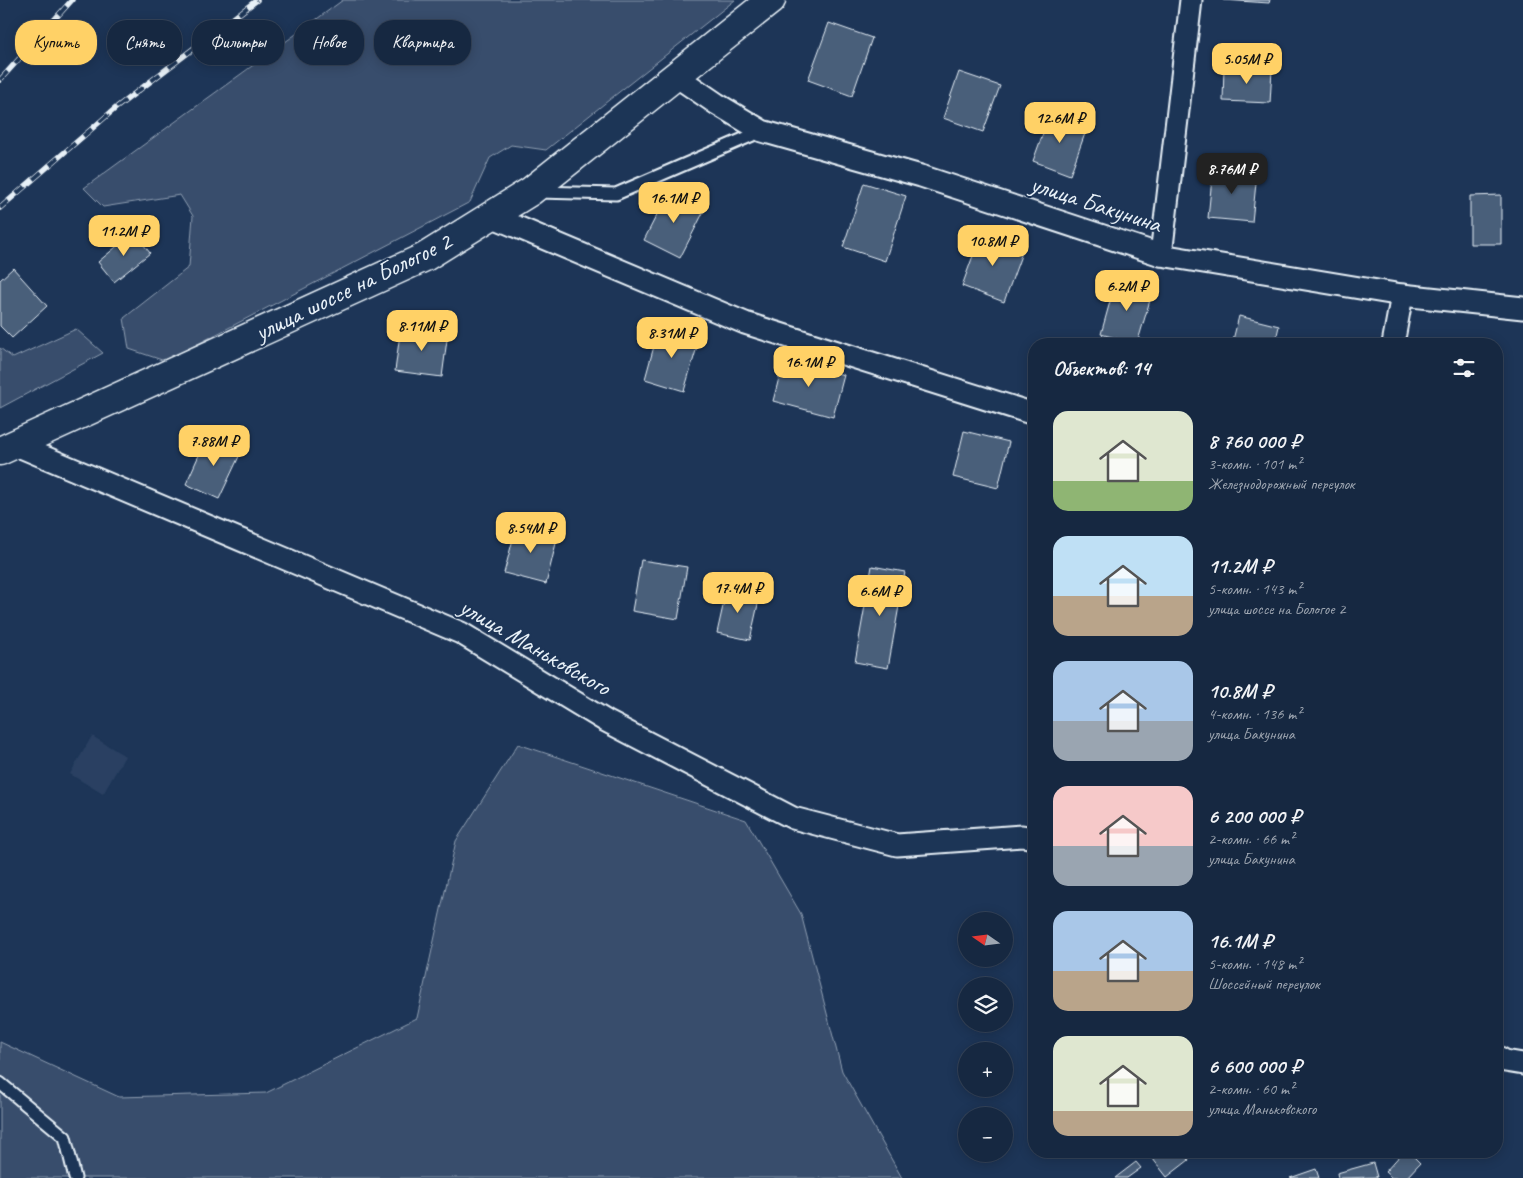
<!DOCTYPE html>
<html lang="ru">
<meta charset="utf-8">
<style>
:root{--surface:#162841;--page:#23344c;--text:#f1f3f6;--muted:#9ea6b1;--line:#35445a;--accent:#ffd166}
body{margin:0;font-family:Caveat,sans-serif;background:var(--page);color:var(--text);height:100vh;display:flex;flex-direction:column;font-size:19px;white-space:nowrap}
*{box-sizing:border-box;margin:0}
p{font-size:16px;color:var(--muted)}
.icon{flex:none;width:28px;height:28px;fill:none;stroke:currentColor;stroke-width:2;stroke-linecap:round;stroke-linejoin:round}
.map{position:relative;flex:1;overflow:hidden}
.side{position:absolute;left:1028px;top:338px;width:475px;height:820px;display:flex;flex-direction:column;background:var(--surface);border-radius:20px;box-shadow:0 2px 12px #0003,0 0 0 1px var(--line)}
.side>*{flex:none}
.guide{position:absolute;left:15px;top:20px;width:475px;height:45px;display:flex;gap:10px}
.needle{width:32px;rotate:284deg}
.buttons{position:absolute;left:958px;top:912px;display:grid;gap:10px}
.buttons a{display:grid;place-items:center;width:55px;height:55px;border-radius:50%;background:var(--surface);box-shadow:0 2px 12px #0003,0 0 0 1px var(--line);font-size:25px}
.price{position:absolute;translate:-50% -42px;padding:0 11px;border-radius:10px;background:var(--accent);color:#111;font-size:16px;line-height:32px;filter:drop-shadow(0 1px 2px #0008)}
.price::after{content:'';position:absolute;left:50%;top:30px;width:15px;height:11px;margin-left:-8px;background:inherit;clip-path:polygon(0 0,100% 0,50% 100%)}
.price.selected{background:#222;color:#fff}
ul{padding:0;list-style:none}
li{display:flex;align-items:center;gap:15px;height:125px;padding:0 25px}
li span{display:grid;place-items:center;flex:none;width:140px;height:100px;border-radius:15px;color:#555}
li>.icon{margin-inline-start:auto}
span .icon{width:60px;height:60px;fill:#fffc;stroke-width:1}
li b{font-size:21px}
h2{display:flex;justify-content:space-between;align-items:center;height:60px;padding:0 25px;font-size:21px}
.pill{padding:0 18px;border-radius:20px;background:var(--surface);box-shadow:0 2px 12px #0003,0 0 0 1px var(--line);font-size:18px;line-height:45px}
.pill.selected{background:var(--accent);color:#111}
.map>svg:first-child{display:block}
</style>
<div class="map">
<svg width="1523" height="1178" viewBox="0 0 1523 1178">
<rect width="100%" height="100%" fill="#1d3557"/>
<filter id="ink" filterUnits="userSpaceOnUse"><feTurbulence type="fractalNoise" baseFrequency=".02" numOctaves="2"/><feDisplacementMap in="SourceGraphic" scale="10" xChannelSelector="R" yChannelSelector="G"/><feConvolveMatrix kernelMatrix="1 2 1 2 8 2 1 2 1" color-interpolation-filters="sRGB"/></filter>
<g filter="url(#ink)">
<!-- built -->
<polygon fill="#2a4162" points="92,736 125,756 103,794 70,774"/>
<!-- green -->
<g fill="#374d6c" stroke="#909fb2">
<polygon points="343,0 735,0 546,150 511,145 490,158 470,202 165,361 129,349 124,318 189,267 193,216 180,195 103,207 84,188"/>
<polygon points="76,329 103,353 0,408 0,348 13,358"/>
<polygon points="518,744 746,820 801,914 842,1071 902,1178 0,1178 0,1042 119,1097 266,1093 417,1018 456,841"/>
</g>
<!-- building -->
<g fill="#495e7a" stroke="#e8f1f8">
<polygon points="1223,0 1270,0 1269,3"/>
<polygon points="829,23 872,38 852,96 808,80"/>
<polygon points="1224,67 1272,69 1270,103 1223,101"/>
<polygon points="959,72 1000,86 983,132 943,118"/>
<polygon points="1050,114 1087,128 1070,175 1033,161"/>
<polygon points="1213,168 1257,173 1252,222 1208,218"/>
<polygon points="864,183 906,196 885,261 843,247"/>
<polygon points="669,191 705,209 680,258 644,240"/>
<polygon points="1501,195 1501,244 1470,244 1470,196"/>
<polygon points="982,231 1024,247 1004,302 962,286"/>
<polygon points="134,232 150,253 114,282 98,262"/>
<polygon points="13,268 47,306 12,338 0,326 0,280"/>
<polygon points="1116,280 1153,290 1137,344 1101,334"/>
<polygon points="1239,316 1279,326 1275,344 1232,344"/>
<polygon points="401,326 448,332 442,377 395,371"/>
<polygon points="659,328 699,340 684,391 645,379"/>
<polygon points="784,359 844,375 833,417 773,401"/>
<polygon points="964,431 1009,442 998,488 953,477"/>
<polygon points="208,435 242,450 219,499 186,484"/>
<polygon points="517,524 558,535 546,584 504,573"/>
<polygon points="641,560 687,567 678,619 632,611"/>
<polygon points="872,566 905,572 888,668 855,662"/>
<polygon points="727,588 760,595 750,640 717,633"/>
<polygon points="1153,1151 1183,1151 1189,1160 1167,1177 1149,1154"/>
<polygon points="1404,1151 1408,1151 1420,1163 1406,1178 1392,1178 1385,1172"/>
<polygon points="1136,1162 1141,1168 1127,1178 1115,1178"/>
<polygon points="1373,1163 1377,1177 1338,1178 1337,1173"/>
<polygon points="1316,1169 1319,1178 1290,1178"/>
</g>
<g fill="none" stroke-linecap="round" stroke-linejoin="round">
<!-- lane casing -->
<g stroke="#e8f1f8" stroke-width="15">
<g id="lane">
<polyline points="538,192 616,194 762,131"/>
<polyline points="0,1083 65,1137 75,1178"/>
</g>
</g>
<!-- street casing -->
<g stroke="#e8f1f8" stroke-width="25">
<g id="street">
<polyline points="676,76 717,104 762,131 921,176 1161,255 1402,295 1523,308"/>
<polyline points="491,216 745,323 1034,414"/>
<polyline points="1161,255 1191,0"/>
<polyline points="1393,344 1402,295"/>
<polyline points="16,445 461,633 606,721 793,818 897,845 1022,836 1034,838"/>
<polyline points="1496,1056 1505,1061 1523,1064"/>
</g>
</g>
<!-- secondary casing -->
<g stroke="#e8f1f8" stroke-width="31">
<polyline id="secondary" points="0,451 425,257 531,191 771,0"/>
</g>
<!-- lane -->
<use href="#lane" stroke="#1d3557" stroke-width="11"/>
<!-- street -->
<use href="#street" stroke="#1d3557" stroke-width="21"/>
<!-- secondary -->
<use href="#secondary" stroke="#1d3557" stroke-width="28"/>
<!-- rail casing -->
<g stroke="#e8f1f8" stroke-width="5.5">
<g id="rail">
<polyline points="0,80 72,0"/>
<polyline points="0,208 117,107 257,0"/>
</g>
</g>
<!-- rail -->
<use href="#rail" stroke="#1d3557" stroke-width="4" stroke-dasharray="11" stroke-linecap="butt"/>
</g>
</g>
<g text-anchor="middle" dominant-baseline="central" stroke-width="4" stroke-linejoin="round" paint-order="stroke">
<!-- street labels -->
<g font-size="25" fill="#e8f1f8" stroke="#1d3557">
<text transform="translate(1096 204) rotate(18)">улица Бакунина</text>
<text transform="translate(353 287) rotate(-26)">улица шоссе на Бологое 2</text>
<text transform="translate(535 647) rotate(30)">улица Маньковского</text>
</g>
</g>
</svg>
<div class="buttons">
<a><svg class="needle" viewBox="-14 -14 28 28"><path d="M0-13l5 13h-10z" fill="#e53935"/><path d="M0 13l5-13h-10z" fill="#9ea6b1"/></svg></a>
<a><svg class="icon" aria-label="layers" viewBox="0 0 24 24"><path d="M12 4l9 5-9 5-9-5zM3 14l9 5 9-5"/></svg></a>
<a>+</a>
<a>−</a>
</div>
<b class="price" style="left:1247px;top:85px">5.05M ₽</b>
<b class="price" style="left:1060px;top:144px">12.6M ₽</b>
<b class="price selected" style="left:1232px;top:195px">8.76M ₽</b>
<b class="price" style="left:674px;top:224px">16.1M ₽</b>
<b class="price" style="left:124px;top:257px">11.2M ₽</b>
<b class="price" style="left:993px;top:267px">10.8M ₽</b>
<b class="price" style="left:1127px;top:312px">6.2M ₽</b>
<b class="price" style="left:422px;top:352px">8.11M ₽</b>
<b class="price" style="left:672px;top:359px">8.31M ₽</b>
<b class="price" style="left:809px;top:388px">16.1M ₽</b>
<b class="price" style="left:214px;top:467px">7.88M ₽</b>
<b class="price" style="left:531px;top:554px">8.54M ₽</b>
<b class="price" style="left:738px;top:614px">17.4M ₽</b>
<b class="price" style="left:880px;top:617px">6.6M ₽</b>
<div class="guide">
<a class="pill selected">Купить</a>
<a class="pill">Снять</a>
<a class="pill">Фильтры</a>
<a class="pill">Новое</a>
<a class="pill">Квартира</a>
</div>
<section class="side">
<h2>Объектов: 14<svg class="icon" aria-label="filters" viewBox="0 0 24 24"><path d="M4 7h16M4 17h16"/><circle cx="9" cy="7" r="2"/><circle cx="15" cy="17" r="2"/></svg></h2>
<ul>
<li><span style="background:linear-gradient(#dfe7d0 70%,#8fb573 0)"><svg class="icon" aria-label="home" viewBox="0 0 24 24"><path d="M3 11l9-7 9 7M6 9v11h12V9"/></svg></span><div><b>8 760 000 ₽</b><p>3-комн. · 101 m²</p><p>Железнодорожный переулок</p></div></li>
<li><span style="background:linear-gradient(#bfe0f5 60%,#b9a48a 0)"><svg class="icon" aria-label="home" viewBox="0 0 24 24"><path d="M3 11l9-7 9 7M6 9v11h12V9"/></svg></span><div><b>11.2M ₽</b><p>5-комн. · 143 m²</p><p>улица шоссе на Бологое 2</p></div></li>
<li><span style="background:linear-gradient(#a9c7e8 60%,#9aa5b1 0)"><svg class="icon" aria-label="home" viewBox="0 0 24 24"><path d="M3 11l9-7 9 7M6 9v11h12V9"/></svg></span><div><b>10.8M ₽</b><p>4-комн. · 136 m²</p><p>улица Бакунина</p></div></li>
<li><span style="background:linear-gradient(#f6c9c9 60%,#9aa5b1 0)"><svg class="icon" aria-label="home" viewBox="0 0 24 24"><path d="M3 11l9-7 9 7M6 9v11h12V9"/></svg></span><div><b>6 200 000 ₽</b><p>2-комн. · 66 m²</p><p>улица Бакунина</p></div></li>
<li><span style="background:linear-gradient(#a9c7e8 60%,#b9a48a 0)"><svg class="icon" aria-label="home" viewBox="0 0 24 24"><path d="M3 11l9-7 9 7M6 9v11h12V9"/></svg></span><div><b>16.1M ₽</b><p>5-комн. · 148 m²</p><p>Шоссейный переулок</p></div></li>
<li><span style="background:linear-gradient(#dfe7d0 75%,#b9a48a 0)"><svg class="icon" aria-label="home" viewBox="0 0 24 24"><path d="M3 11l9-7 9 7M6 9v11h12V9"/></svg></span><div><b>6 600 000 ₽</b><p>2-комн. · 60 m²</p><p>улица Маньковского</p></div></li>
</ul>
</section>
</div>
